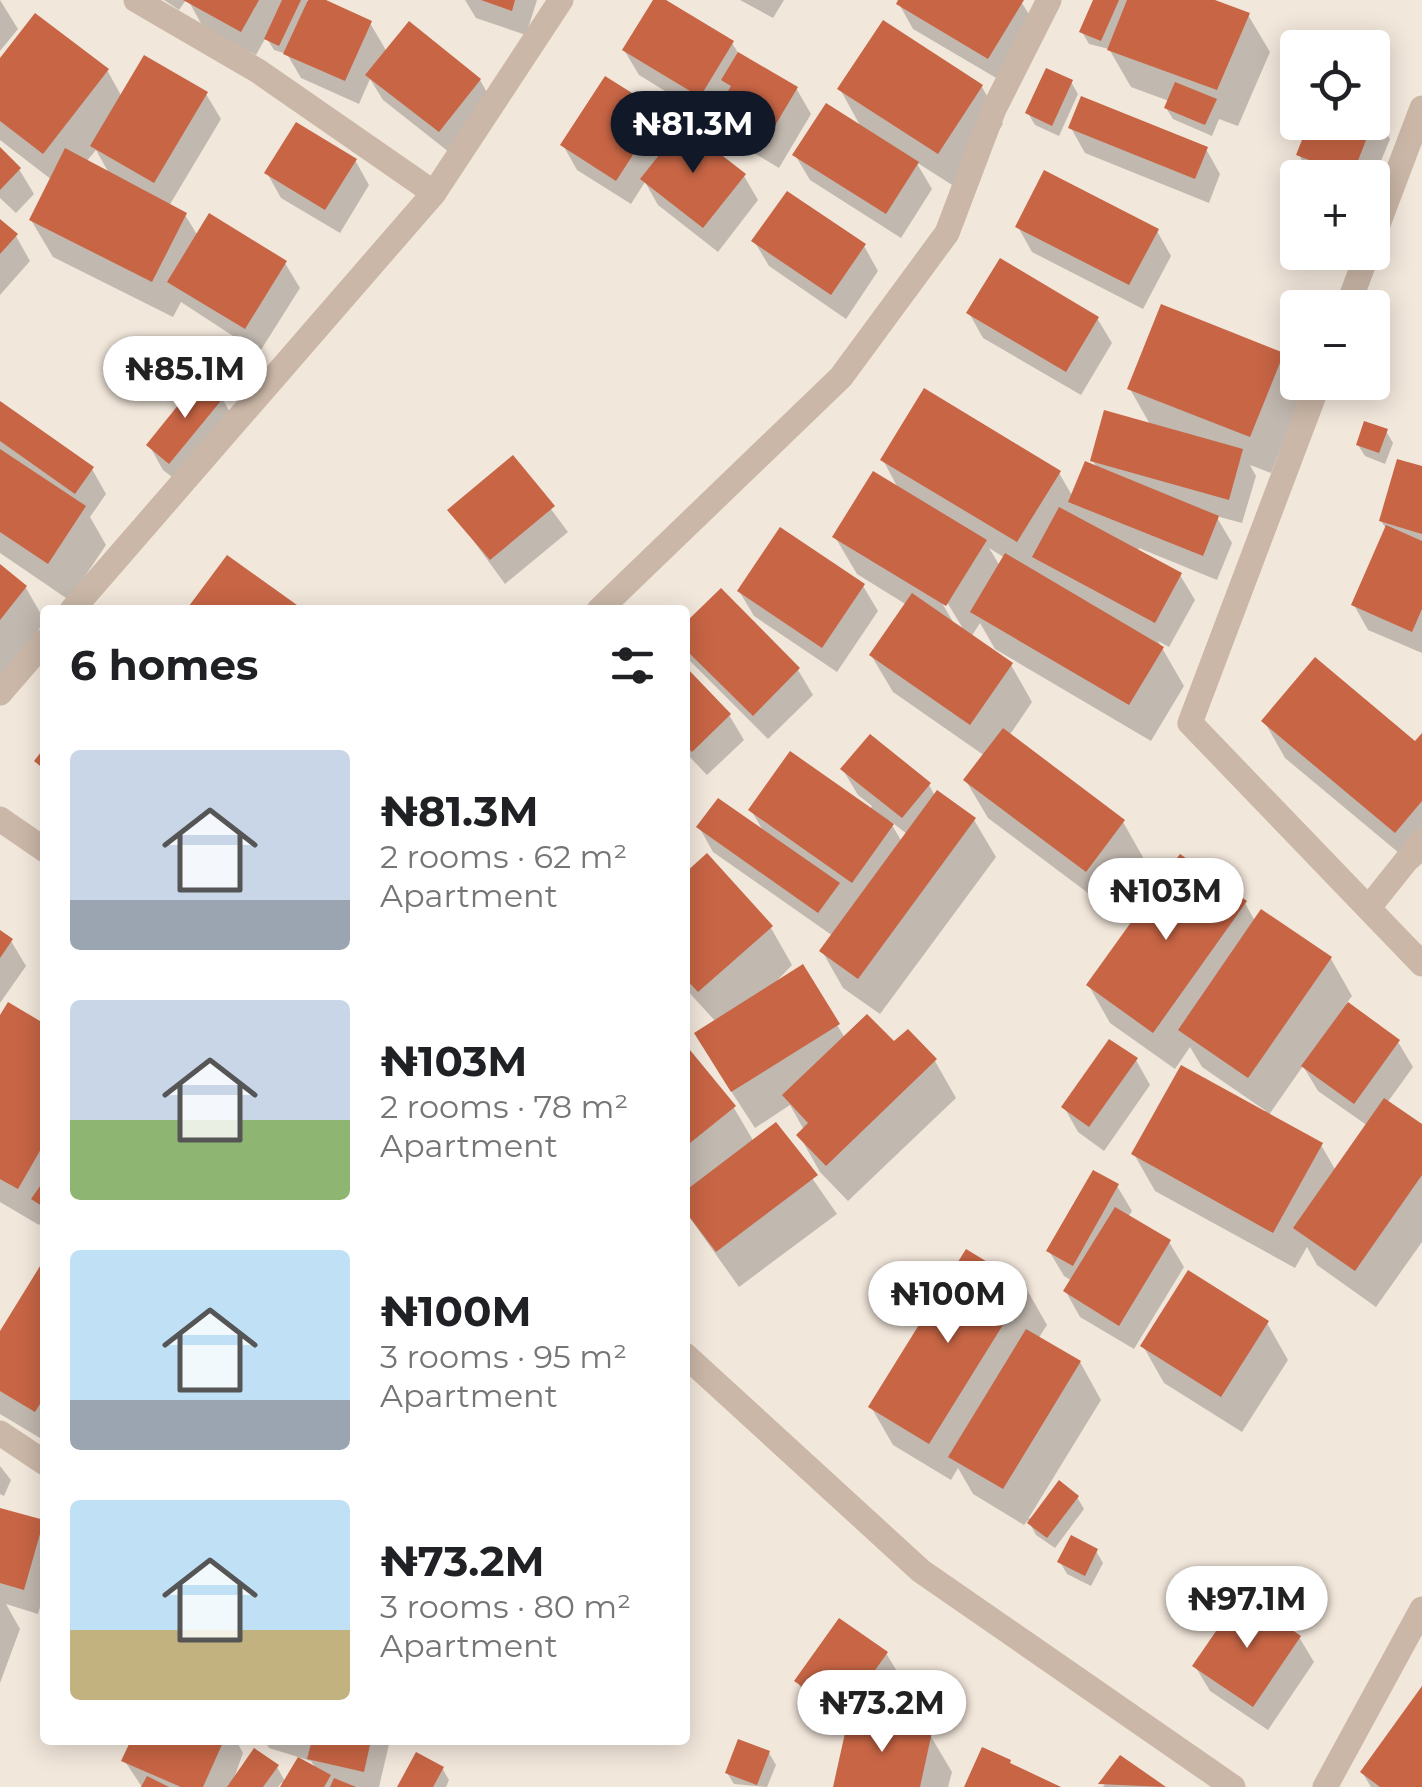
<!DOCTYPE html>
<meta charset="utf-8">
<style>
:root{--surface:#fff;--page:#f2f2f2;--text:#202124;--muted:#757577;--accent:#111827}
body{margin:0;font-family:Montserrat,sans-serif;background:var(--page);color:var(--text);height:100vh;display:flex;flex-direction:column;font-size:38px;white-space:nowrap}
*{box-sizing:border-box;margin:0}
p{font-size:32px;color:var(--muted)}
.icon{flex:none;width:55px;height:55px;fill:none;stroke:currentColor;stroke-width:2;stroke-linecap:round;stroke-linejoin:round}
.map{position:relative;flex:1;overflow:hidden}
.panel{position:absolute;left:40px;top:605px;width:650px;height:1140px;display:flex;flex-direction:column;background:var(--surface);border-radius:10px;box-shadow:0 5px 25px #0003}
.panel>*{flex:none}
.tools{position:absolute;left:1280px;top:30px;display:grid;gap:20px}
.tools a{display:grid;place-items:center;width:110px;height:110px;border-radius:10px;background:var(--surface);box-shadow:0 5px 25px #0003;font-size:50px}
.price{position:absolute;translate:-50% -85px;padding:0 22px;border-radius:35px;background:#fff;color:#222;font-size:32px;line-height:65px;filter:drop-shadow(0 2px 5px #0008)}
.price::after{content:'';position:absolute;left:50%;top:60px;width:30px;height:22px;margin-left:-15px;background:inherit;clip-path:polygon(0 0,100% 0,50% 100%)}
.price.active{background:var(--accent);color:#fff}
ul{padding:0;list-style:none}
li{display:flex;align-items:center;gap:30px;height:250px;padding:0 30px}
li span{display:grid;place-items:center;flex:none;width:280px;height:200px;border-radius:10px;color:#555}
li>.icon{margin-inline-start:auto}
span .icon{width:120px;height:120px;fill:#fffc;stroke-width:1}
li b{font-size:42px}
h2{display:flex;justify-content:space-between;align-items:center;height:120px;padding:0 30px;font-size:42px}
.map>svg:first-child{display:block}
</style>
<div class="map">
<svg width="1422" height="1787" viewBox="0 0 1422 1787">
<rect width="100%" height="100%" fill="#f2e7db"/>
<!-- shadow -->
<g fill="#0003" fill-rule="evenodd">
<polygon points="0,0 18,29 0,51"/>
<polygon points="164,0 186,0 179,10"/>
<polygon points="188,0 307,0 309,4 320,0 370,23 387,52 480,80 494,105 454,156 383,100 370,79 359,104 301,78 287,54 274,50 266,37 256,55 203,27"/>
<polygon points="465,0 537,0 526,35 476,18"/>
<polygon points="656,0 732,43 740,56 796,88 811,114 779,168 732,140 718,116 714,121 639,75 624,50"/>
<polygon points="740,0 784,0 773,18"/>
<polygon points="901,0 1020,0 1037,27 1003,82 913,29 899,4"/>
<polygon points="1096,0 1207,0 1248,15 1270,52 1238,126 1219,119 1212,136 1173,119 1166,108 1169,101 1131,87 1109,49 1089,44 1082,32"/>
<path d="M0 62 107 70 122 97 206 94 221 119 169 206 185 215 198 236 285 263 300 288 259 353 181 302 173 317 53 257 31 220 52 180 0 140ZM96 150 110 175 86 162Z"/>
<polygon points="1071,82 1078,94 1059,136 1035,125 1028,113"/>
<polygon points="982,87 1003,124 960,190 916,162 932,189 901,238 810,180 795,155 862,129 840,89"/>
<polygon points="630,94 665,151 744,176 758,200 718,252 658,205 645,182 631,204 577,170 563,145"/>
<polygon points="1375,114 1390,139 1372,183 1372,178 1312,178 1299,155 1372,122"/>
<polygon points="1071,128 1206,149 1220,174 1209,203 1085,153"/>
<polygon points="0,151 19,169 34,194 16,213 0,198"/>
<polygon points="355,160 369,185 340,233 281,198 267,173"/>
<polygon points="0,222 16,236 30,261 0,295"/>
<polygon points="1018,227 1157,231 1171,256 1143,309 1032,252"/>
<polygon points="754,241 864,246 878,271 846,319 769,266"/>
<polygon points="969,313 1097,318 1112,343 1081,395 983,338"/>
<path d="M1282 355 1303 392 1271 473 1250 465 1256 476 1242 523 1216 516 1232 543 1217 580 1139 548 1137 552 1180 575 1195 600 1169 647 1158 641 1184 686 1151 741 995 649 980 623 971 637 1011 665 1032 702 1009 736 1123 822 1144 859 1108 908 988 818 966 781 985 756 893 692 871 655 907 605 857 574 835 537 899 490 883 460 1059 473 1073 497 1098 469 1093 461 1151 426 1130 389ZM989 548 1005 558 1000 566ZM942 594 962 627H956L938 596Z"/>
<polygon points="222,398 236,423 185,487 163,470 149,445"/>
<polygon points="0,404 92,469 106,494 90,517 106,545 69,600 0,553"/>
<polygon points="1386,431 1393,443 1385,464 1365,456 1358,445"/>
<polygon points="513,458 568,532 505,584 451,510"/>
<polygon points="1422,469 1422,653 1368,630 1354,605 1387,530 1381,521"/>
<polygon points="0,567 26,588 45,621 0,682"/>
<polygon points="863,586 878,611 837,672 754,616 739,591"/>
<polygon points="685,627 798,670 813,695 768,739 690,661 685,653"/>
<polygon points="685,670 729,715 744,740 707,775 685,752"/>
<polygon points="1264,721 1415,745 1422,737 1422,863 1417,868 1285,758"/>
<path d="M843 770 929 785 935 796 974 820 996 857 880 1014 843 988 822 951 833 936 713 852 699 827 765 834 751 810H870L872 806 858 795ZM889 820 907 834 902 842Z"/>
<polygon points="685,876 771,928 792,965 770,988 802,968 845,1038 894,1045 935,1061 956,1098 848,1201 820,1172 799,1135 804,1130 790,1105 755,1128 718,1071 716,1022 685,988"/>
<path d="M1245 903 1255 921 1331 959 1352 996 1346 1004 1398 1042 1413 1067 1387 1103 1422 1127V1242L1376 1307 1317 1265 1307 1247 1295 1268 1155 1191 1134 1154 1266 1111 1202 1067 1190 1047 1175 1069 1110 1023 1089 986ZM1303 1066 1318 1091 1368 1126 1336 1171 1321 1145 1268 1116Z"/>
<polygon points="0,933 11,941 26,966 0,1003"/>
<polygon points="0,1020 45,1026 45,1217 39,1225 0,1202"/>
<polygon points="690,1053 734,1108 754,1142 776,1126 837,1214 739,1287 685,1211 685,1057"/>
<polygon points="1136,1060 1150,1085 1104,1151 1078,1132 1064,1107"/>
<polygon points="1117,1186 1132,1211 1128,1217 1169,1242 1184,1267 1134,1349 1080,1317 1066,1292 1072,1281 1064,1276 1049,1251"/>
<polygon points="45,1262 45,1441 0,1414 0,1336"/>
<polygon points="1026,1288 1047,1325 1038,1339 1080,1362 1101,1400 1028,1519 1077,1497 1084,1509 1055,1548 1036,1535 1028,1520 1024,1525 973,1494 958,1468 951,1480 893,1445 871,1407"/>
<polygon points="1267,1323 1288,1360 1242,1432 1164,1383 1143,1346"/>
<polygon points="0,1466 11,1480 4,1496 0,1494"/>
<polygon points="0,1510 45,1527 45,1588 38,1614 6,1604 20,1629 0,1683"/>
<polygon points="1096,1551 1103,1563 1091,1586 1067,1574 1060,1562"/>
<polygon points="1252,1591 1306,1601 1313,1613 1304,1629 1258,1603"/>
<polygon points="1299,1637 1314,1662 1268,1730 1210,1691 1195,1666"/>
<polygon points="886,1653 901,1678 870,1722 930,1735 952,1772 948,1787 836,1787 848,1732 812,1706 797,1681"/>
<polygon points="1422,1690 1422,1787 1371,1787 1362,1772"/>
<polygon points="133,1740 236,1740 243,1753 232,1784 277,1767 286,1783 317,1770 311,1761 269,1748 264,1740 390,1740 379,1787 283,1787 282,1782 278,1787 142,1787 124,1760"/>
<polygon points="769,1753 776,1765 767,1787 734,1784 727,1773"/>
<polygon points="1120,1758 1161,1787 1103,1787"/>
<polygon points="442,1768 449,1780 446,1787 400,1787"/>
</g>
<!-- building -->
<g fill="#c76545">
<polygon points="183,0 259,0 241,32"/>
<polygon points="282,0 301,0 279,46 264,39"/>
<polygon points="308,0 326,0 372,21 345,81 283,54"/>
<polygon points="481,0 515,0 512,11"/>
<polygon points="653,0 666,0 734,41 700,97 622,50"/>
<polygon points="898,0 1024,0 988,59 896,4"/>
<polygon points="1093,0 1119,0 1101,41 1079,32"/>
<polygon points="1127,0 1215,0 1250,13 1217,90 1107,50"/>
<polygon points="35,13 109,69 43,154 0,121 0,58"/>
<polygon points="883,20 983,85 938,154 837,89"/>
<polygon points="409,21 481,79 439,132 365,75"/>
<polygon points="738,52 798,87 764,144 714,115 731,86 721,80"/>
<polygon points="144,55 208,92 154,183 90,146"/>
<polygon points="1046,68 1073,80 1052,126 1025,113"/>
<polygon points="605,76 632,93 624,105 653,124 616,181 560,145"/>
<polygon points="1175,82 1217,99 1205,125 1164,108"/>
<polygon points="1081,96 1208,147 1195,179 1068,128"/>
<polygon points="826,103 919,162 886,214 792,155"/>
<polygon points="1372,110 1377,112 1352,176 1296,155 1309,122 1372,122"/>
<polygon points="296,122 357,159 325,210 264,173"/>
<polygon points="683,125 746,174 703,228 640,179"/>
<polygon points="0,147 21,168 0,190"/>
<polygon points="65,148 187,213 152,282 29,220"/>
<polygon points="1044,170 1159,229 1129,285 1015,227"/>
<polygon points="787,191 866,244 831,295 751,241"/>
<polygon points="209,213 287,261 245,329 167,282"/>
<polygon points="0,219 18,234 0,254"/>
<polygon points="1000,258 1099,317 1066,372 966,313"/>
<polygon points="1161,304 1284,353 1250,437 1127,389"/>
<polygon points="200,378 224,397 169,464 146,445"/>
<polygon points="924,388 1061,471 1017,542 880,460"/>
<polygon points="0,401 94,467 75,494 0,441"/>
<polygon points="1104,410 1243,449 1229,500 1090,461"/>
<polygon points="1364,421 1388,429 1379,453 1356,445"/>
<polygon points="0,449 86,506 48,564 0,532"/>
<polygon points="513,455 555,506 490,560 447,510"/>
<polygon points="1397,459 1422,466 1422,534 1379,521"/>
<polygon points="1085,461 1219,516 1203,556 1068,502"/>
<polygon points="873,471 987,540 946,606 832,537"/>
<polygon points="1059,507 1182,573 1155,623 1032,557"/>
<polygon points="1386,525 1422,541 1422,609 1412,632 1351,605"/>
<polygon points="780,527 865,584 822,648 737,591"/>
<polygon points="1005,553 1164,647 1129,705 970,612"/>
<polygon points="227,555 304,610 186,610"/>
<polygon points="0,564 27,586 0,620"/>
<polygon points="721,588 800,668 753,716 685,649 685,623"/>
<polygon points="912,593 1013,663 970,725 869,655"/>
<polygon points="1315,657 1415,741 1422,733 1422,801 1395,833 1261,721"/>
<polygon points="685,666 731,714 692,752 685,745"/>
<polygon points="1003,728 1125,820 1086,872 963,780"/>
<polygon points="870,734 931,783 902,818 840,769"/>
<polygon points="45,747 45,770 34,761"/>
<polygon points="790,751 894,824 852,883 748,810"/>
<polygon points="937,790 976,818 858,979 819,951"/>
<polygon points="718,798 840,883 818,913 696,827"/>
<polygon points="707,853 773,926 698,992 685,978 685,873"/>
<polygon points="1180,854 1247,901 1153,1033 1086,985"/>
<polygon points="1261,909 1332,957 1248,1078 1178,1030"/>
<polygon points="0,930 13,939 0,958"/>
<polygon points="803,964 840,1024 731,1092 694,1033"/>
<polygon points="8,1002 45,1024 45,1142 18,1189 0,1179 0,1015"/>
<polygon points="1348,1002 1400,1040 1354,1104 1301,1066"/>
<polygon points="867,1014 894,1041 908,1029 937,1059 826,1166 796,1135 808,1123 782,1095"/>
<polygon points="1109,1039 1138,1058 1089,1127 1061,1107"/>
<polygon points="690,1050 736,1106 685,1147 685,1054"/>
<polygon points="1181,1065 1323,1143 1273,1233 1131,1154"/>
<polygon points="1384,1098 1422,1124 1422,1175 1355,1271 1293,1228"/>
<polygon points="776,1122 818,1175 716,1252 685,1211 685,1191"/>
<polygon points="1093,1170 1119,1184 1073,1266 1046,1251"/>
<polygon points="45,1179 45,1208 31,1199"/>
<polygon points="1115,1207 1171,1240 1119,1326 1063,1291"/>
<polygon points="966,1249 1027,1286 929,1444 868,1407"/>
<polygon points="45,1258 45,1396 35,1412 0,1391 0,1331"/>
<polygon points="1188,1270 1269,1321 1221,1397 1140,1346"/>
<polygon points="1026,1329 1081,1361 1003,1489 948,1457"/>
<polygon points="1059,1480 1079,1496 1047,1538 1027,1523"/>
<polygon points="0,1508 44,1520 24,1590 0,1583"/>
<polygon points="1071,1535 1098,1549 1085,1576 1057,1562"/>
<polygon points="1259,1572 1308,1599 1297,1619 1249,1591"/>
<polygon points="1241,1595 1301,1636 1253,1707 1192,1666"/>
<polygon points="839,1618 888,1652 843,1715 794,1681"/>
<polygon points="1422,1686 1422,1787 1380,1787 1360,1772"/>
<polygon points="849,1715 932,1732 920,1787 833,1787"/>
<polygon points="738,1739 770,1751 757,1785 725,1773"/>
<polygon points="131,1740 224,1740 203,1787 181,1787 121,1761"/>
<polygon points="312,1740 371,1740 364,1772 307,1759"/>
<polygon points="982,1747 1011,1760 1010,1763 1061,1787 964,1787"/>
<polygon points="254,1748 279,1765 263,1787 227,1787"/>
<polygon points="416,1752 444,1767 433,1787 397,1787"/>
<polygon points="1120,1755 1166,1787 1098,1784"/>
<polygon points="298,1757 331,1775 324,1787 280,1787"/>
<polygon points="147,1776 169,1787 141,1787"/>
<polygon points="334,1778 356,1787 330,1787"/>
</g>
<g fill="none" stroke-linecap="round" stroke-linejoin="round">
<!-- minor -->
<g stroke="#cab7a7" stroke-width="25">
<polyline points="136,0 258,71 434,193"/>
<polyline points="1372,240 1422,108"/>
<polyline points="1347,308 1368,252"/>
<polyline points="1319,382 1190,723 1422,964"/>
<polyline points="72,610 434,193 561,0"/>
<polyline points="599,610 841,377 947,233 994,109 1049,0"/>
<polyline points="0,693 45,641"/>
<polyline points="0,819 45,850"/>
<polyline points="1370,906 1422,841"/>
<polyline points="685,1355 921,1571 1233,1787"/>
<polyline points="0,1433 45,1463"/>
<polyline points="1325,1787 1422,1609"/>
</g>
</g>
</svg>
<div class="tools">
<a><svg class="icon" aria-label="locate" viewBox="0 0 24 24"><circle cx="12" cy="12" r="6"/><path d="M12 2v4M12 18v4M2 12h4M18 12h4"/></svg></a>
<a>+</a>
<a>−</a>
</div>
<b class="price active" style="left:693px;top:176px">₦81.3M</b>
<b class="price" style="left:185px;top:421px">₦85.1M</b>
<b class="price" style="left:1166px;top:943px">₦103M</b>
<b class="price" style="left:948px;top:1346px">₦100M</b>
<b class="price" style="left:1247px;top:1651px">₦97.1M</b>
<b class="price" style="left:882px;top:1755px">₦73.2M</b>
<section class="panel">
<h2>6 homes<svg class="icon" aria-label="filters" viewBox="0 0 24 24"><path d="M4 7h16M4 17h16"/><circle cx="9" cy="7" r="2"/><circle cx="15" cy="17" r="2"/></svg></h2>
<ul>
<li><span style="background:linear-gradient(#c9d6e8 75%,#9aa5b1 0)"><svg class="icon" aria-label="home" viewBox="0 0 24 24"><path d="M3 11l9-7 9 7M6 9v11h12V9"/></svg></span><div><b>₦81.3M</b><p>2 rooms · 62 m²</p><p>Apartment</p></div></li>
<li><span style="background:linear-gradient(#c9d6e8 60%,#8fb573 0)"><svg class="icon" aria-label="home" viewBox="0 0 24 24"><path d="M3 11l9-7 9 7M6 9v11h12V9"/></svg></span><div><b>₦103M</b><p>2 rooms · 78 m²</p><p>Apartment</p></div></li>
<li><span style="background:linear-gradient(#bfe0f5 75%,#9aa5b1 0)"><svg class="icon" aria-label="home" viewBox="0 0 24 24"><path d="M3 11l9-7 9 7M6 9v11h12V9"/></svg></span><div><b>₦100M</b><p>3 rooms · 95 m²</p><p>Apartment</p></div></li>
<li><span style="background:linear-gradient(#bfe0f5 65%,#c2b280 0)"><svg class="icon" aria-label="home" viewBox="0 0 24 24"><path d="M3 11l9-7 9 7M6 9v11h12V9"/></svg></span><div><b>₦73.2M</b><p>3 rooms · 80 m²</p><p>Apartment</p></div></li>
</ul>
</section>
</div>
